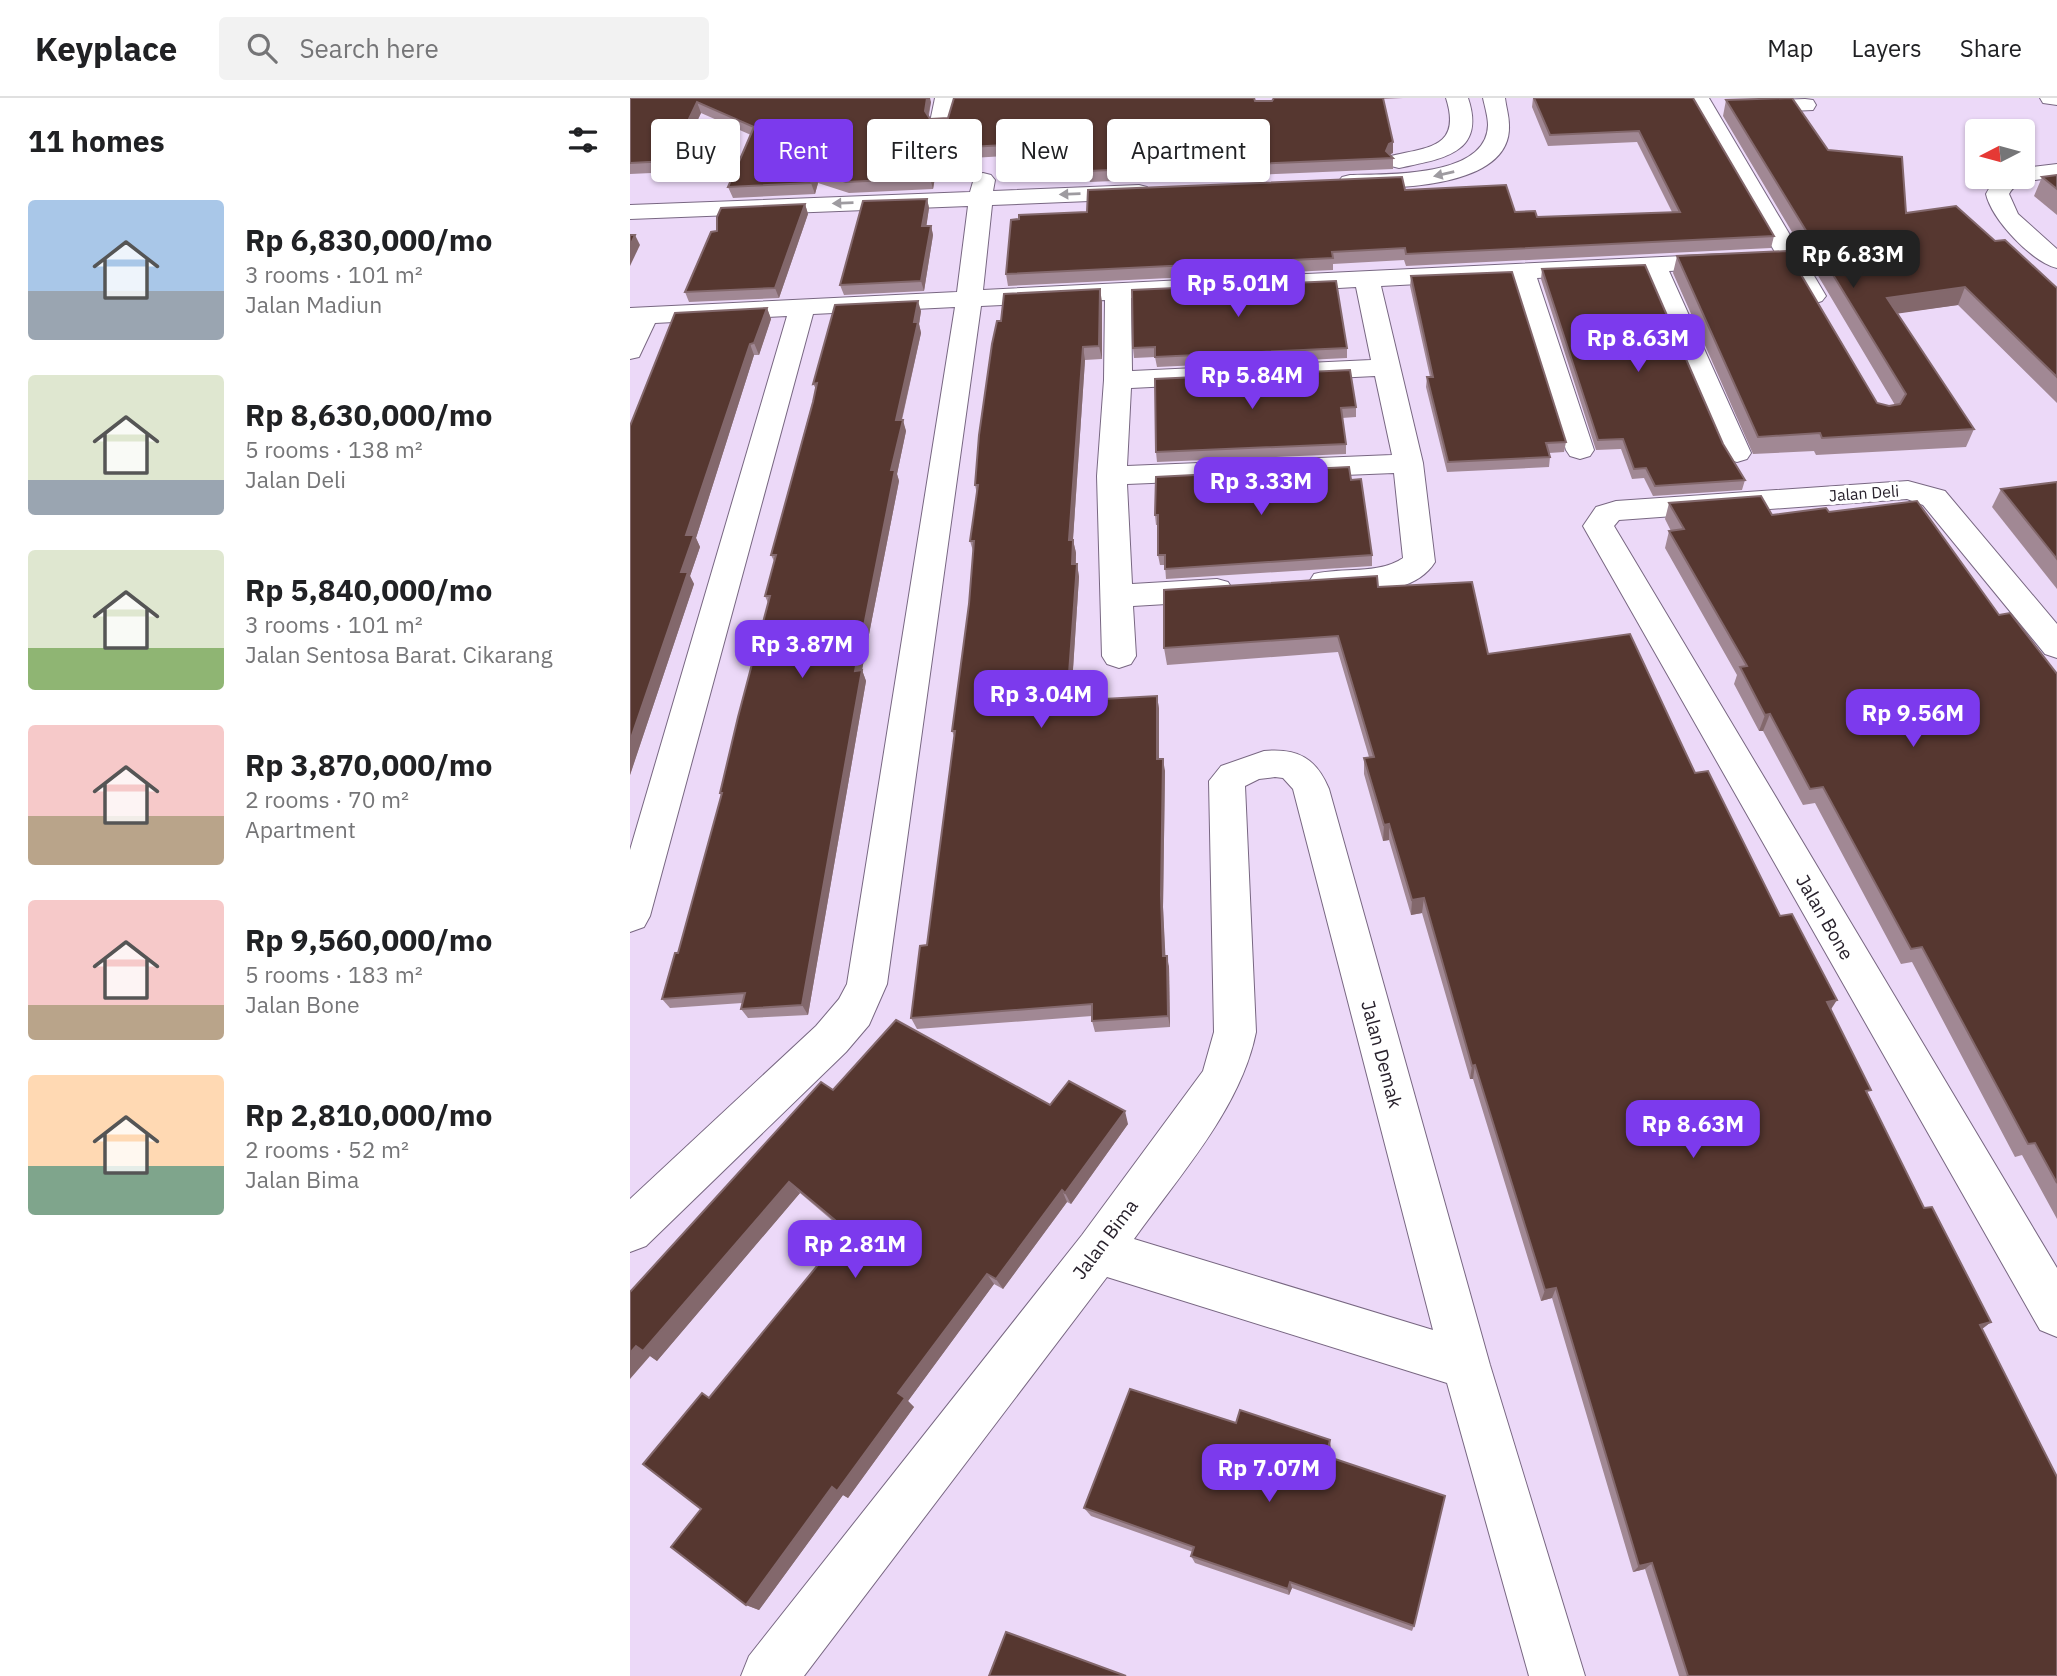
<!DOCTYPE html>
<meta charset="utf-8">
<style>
:root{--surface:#fff;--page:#f2f2f2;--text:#202124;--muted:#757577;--line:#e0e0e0;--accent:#7c3aed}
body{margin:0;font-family:"IBM Plex Sans",sans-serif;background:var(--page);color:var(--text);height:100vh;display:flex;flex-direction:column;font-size:26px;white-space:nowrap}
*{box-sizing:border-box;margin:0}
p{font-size:23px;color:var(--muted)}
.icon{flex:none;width:38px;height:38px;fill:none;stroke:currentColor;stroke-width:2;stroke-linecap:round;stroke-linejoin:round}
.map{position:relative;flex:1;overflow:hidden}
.side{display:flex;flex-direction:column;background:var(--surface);width:630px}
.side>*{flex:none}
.guide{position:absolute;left:21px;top:21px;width:665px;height:63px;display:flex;gap:14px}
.needle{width:46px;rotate:264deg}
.buttons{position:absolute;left:1335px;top:21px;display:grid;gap:14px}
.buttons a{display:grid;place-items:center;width:70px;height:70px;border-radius:7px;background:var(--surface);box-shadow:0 2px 5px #0004;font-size:35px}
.price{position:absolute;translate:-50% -60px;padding:0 16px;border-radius:14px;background:var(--accent);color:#fff;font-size:23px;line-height:46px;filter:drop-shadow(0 2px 4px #0008)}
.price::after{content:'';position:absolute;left:50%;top:42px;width:21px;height:16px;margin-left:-10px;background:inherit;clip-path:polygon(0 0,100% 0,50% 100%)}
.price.selected{background:#222;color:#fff}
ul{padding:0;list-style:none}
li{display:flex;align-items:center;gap:21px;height:175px;padding:0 28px}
li span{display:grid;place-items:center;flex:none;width:196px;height:140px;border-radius:7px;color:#555}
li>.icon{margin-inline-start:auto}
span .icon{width:84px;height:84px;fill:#fffc;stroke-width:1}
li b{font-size:30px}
h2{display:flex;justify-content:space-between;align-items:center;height:84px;padding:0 28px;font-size:30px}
.pill{padding:0 24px;border-radius:7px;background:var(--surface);box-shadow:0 2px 5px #0004;font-size:24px;line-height:63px}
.pill.selected{background:var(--accent);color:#fff}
header{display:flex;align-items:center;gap:42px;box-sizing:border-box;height:98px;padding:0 35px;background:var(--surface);border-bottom:2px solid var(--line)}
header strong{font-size:33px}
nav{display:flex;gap:38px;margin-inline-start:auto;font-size:24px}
.search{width:490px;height:63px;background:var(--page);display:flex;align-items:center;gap:18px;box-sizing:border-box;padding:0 24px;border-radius:7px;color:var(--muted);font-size:26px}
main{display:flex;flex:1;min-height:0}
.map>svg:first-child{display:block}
</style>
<header>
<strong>Keyplace</strong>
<div class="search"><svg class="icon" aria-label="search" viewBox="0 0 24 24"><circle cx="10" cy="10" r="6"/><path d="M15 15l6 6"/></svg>Search here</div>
<nav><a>Map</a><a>Layers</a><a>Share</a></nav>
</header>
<main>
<section class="side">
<h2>11 homes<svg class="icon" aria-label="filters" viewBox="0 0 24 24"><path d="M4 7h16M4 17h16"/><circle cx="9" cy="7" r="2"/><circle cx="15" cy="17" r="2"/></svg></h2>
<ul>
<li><span style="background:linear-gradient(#a9c7e8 65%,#9aa5b1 0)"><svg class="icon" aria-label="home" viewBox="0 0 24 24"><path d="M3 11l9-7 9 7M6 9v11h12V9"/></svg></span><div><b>Rp 6,830,000/mo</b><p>3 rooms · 101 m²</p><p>Jalan Madiun</p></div></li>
<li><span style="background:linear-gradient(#dfe7d0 75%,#9aa5b1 0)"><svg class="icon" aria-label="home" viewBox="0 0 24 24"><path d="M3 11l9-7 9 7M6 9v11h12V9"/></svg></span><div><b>Rp 8,630,000/mo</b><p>5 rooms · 138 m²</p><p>Jalan Deli</p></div></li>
<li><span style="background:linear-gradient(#dfe7d0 70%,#8fb573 0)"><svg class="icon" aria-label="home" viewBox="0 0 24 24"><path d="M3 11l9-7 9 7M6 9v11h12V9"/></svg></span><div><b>Rp 5,840,000/mo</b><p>3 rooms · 101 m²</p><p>Jalan Sentosa Barat. Cikarang</p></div></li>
<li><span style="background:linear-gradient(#f6c9c9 65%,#b9a48a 0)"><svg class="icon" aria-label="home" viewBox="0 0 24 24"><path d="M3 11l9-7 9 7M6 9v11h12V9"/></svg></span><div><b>Rp 3,870,000/mo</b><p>2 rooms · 70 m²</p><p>Apartment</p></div></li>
<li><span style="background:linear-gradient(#f6c9c9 75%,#b9a48a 0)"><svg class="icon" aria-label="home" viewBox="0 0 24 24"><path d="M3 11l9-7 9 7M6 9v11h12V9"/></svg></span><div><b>Rp 9,560,000/mo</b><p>5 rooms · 183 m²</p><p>Jalan Bone</p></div></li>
<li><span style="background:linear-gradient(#ffd9b3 65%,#7fa58c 0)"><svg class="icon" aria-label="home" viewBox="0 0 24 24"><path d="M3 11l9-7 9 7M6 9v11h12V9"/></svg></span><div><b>Rp 2,810,000/mo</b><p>2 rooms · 52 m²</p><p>Jalan Bima</p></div></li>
</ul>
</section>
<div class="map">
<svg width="1427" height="1578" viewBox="0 0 1427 1578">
<rect width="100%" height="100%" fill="#ecd9f8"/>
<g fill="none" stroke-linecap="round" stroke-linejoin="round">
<!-- minor casing -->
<g stroke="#786782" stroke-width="2">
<g id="minor">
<polygon points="305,0 327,0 319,29 303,29 300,24"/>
<path d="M816 0H838C857 56 811 61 769 70L761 68 758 63 761 58C798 49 832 50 816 0Z"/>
<path d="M853 0H875C876 9 879 18 879 27 882 91 763 90 720 91L712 89 708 84 712 79 720 77C756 76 857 80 858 27 858 19 855 9 853 0Z"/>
<polygon points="1057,0 1079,0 1196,198 1192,203 1183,206 1174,203 1170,198"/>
<polygon points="1410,0 1427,0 1427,7 1413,5"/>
<polygon points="1175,1 1183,2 1186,7 1183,12 1114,15 1106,14 1103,9 1106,4 1114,3"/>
<path d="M1427 66V80C1411 82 1387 80 1379 96L1388 116 1427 151V170C1402 164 1362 122 1356 96 1365 78 1373 79 1393 79V70Z"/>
<path d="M353 75 361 77 365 82 363 93 509 87 517 89 521 94 517 99 509 101 362 107 353 192 554 182 563 185 567 190 563 195 501 200 502 273 741 262 726 189 656 193 647 190 643 185 647 180 656 177 1095 156 1104 158 1107 163 1104 168 1095 170 1039 173 1121 355 1117 361 1107 364 1097 361 1093 355 1015 174 907 180 964 352 960 358 950 361 940 358 936 352 883 181 751 188 793 365 805 464C797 477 783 485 769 489L695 495 684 492 679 484 684 476C712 469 748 477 773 460L764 375 497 386 502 486 587 481 598 484 603 492 598 500 587 503 503 508 506 558 501 566 489 570 477 566 472 558 467 378 474 282 475 202 351 208 257 886 239 927 216 954 16 1148 0 1154V1101L186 928 209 901 217 886 325 209 183 216 20 818 14 829 0 834V752L157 218 25 225 9 259 0 261V210L327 194 338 108 0 121V107L340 94 345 77ZM745 278 762 357 497 368 501 290Z"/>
<polygon points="1278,383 1315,393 1427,526 1427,560 1415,556 1293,407 1277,401 989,422 984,428 1427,1170 1427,1239 1410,1232 953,428 966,409 986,403"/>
<path d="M634 653C668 650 686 660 699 691L860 1267 955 1578H899L817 1285 477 1179 174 1578H111L119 1558 452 1137 573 973 584 934 579 683 591 668ZM645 679 653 680 663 691 803 1232 504 1141C549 1078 611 1010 626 934L615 688 629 681Z"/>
</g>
</g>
<!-- minor -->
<use href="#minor" fill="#fff" fill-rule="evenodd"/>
</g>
<!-- wall -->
<g fill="#a18894">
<polygon points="0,0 301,4 299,18 300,21 642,3 644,0 773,0 753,1 763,44 763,55 759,56 763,60 763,71 460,84 458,73 459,53 308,62 303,91 219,95 188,85 185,96 103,100 98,89 121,37 71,15 43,74 0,76"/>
<polygon points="903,0 1063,0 1144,138 1141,150 776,168 774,162 703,166 703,172 378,188 376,176 457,114 775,92 907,119 1042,114 1007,44 918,48 902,9"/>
<polygon points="1096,2 1198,52 1276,115 1365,143 1427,190 1427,305 1328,207 1267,215 1344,331 1336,349 1186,357 1184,353 1123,356 1043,175 1047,158 1247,305 1259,308 1265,307 1093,18"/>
<polygon points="1427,77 1427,117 1404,98 1412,79"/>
<polygon points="297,101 299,110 296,128 301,128 303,137 294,193 214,197 210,187"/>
<polygon points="175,106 178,116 149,200 59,204 55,194 87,133"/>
<polygon points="912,171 1093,346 1115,382 1112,392 1023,398 1014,380 1002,381 991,351 966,352 911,181"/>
<polygon points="781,178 936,344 934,354 919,355 920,359 919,369 817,374 796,289 797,279 800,279 780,188"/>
<polygon points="502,192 717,250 717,260 527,269 525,259 504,260 503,250"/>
<polygon points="472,204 472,261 455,262 443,442 446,455 446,466 447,466 449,479 441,603 527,598 529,611 529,661 535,673 533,809 535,858 539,869 540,929 465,934 462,923 462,918 287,931 281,920 297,847 324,638 322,633 339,506 343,453 340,443 347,396 345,387 371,223"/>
<polygon points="137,210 141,221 129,257 124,257 66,440 70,449 60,478 64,486 0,677 0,328"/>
<polygon points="291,213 289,226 291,235 272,322 276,333 267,376 269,383 232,572 236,583 178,917 118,920 111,911 112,905 40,910 32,901 48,855 91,698 90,695 138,505 135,498 144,463 141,457 186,291 183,286"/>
<polygon points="525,281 726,309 726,319 712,320 716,346 716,356 527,364 526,354"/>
<polygon points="721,382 742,457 742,468 536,481 535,467 530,467 528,457 528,427 526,427 525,417"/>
<polygon points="1427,384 1427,491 1362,409 1371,391"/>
<polygon points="1039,405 1142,417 1199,414 1369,517 1427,576 1427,1121 1392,1057 1385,1059 1282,864 1271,866 1185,705 1173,707 1133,633 1129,633 1104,586 1107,577 1035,450 1039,433 1041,433 1035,421"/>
<polygon points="748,489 858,556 1065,675 1150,818 1201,912 1238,996 1294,1110 1361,1224 1352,1231 1427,1578 1049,1578 1015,1471 1003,1474 922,1200 911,1203 843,981 840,981 792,815 781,817 759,742 753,743 734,676 734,660 739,659 708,554 537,567 534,550"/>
<polygon points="203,992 420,1007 498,1026 441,1106 437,1104 373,1191 364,1186 278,1303 284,1309 218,1400 213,1397 129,1512 116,1507 71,1411 80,1300 191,1164 187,1159 211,1130 170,1095 27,1263 20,1258"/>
<polygon points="606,1325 701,1352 699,1358 784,1528 782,1533 662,1490 659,1497 565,1465 561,1458 563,1454 461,1418 454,1410"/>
</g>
<!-- shaded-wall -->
<g fill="#83686c">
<polygon points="297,0 300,0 301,4 297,23 295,13"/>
<polygon points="67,4 71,15 43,74 39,63"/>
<polygon points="763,44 763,55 759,57 756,53 759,46"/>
<polygon points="305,51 308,62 303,91 300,80"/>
<polygon points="185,74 188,85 185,96 181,85"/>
<polygon points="297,101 299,110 295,138 292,128"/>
<polygon points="175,106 178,116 149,200 145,190"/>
<polygon points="301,128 303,137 294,193 291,183"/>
<polygon points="5,137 10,147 0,168 0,148"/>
<polygon points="1335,189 1328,207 1251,218 1257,200"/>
<polygon points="470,191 472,204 472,261 469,248"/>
<polygon points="288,203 291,213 289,226 291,235 269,333 266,322"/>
<polygon points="137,210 141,221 129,257 124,245"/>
<polygon points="120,246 124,257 66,440 70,449 60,478 64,486 0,677 0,643 51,474 56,437"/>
<polygon points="453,249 455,262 442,455 439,442"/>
<polygon points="273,322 276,333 267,376 269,383 232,572 236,583 178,917 172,907 225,573 261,372"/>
<polygon points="443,442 446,455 445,479 442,466"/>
<polygon points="447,466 449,479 440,616 437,603"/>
<polygon points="527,598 529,611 529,674 527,661"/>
<polygon points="1140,616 1133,633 1129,633 1135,617"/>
<polygon points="533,661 535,673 533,809 536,869 533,858 531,797"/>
<polygon points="759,726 759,742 753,743 754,727"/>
<polygon points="794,800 792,815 781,817 782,802"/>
<polygon points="537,858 539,869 540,929 538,918"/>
<polygon points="1207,902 1198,916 1197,904"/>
<polygon points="845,967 843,981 840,981 842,968"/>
<polygon points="495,1013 498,1026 441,1106 435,1095"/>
<polygon points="159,1084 170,1095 27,1263 20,1258 0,1281 0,1255"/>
<polygon points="432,1092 437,1104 373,1191 366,1181"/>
<polygon points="357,1176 364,1186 278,1303 284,1309 218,1400 213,1397 129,1512 116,1507 268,1295"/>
<polygon points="926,1190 922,1200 911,1203 915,1192"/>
<polygon points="1361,1224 1348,1234 1350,1227"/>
<polygon points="700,1342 701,1352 697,1367 696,1358"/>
<polygon points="1022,1465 1015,1471 1003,1474 1009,1468"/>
<polygon points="660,1484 662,1490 659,1497 658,1491"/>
</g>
<!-- building -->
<g fill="#563730" stroke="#83686c" stroke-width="2">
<polygon points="0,0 297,0 295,13 300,21 318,20 324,0 624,0 625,3 642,3 644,0 753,0 763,44 759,46 756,53 763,60 458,73 459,42 305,51 300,80 216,84 185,74 181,85 98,89 124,29 67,4 39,63 0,65"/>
<polygon points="904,0 1063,0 1144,138 776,156 775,150 702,154 703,160 376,176 381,122 389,121 389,117 457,114 458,92 772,79 775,92 876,87 885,114 905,113 907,119 1050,114 1009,33 920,37"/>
<polygon points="1162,0 1198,52 1272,59 1276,115 1326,108 1365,143 1375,142 1427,190 1427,279 1335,189 1257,200 1344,331 1192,340 1190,335 1128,339 1047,158 1157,153 1247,305 1259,308 1270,306 1276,296 1096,2"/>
<polygon points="1427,77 1427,91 1412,79"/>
<polygon points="297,101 292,128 301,128 291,183 210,187 233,103"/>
<polygon points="175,106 145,190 55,194 81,134 87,133 87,119 91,110"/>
<polygon points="0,137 5,137 0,148"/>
<polygon points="1015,167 1093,346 1115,382 1025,388 1016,370 1004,371 993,341 968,342 912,171"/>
<polygon points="882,174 936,344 916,345 920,359 818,364 797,279 803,279 781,178"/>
<polygon points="706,183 717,250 525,259 525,249 503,250 502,192"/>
<polygon points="470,191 469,248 453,249 439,442 443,442 442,466 447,466 437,603 527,598 527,661 533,661 531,797 533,858 537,858 538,918 462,923 462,906 281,920 290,848 297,847 325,633 322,633 339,506 344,443 340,443 348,387 345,387 349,337 362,246 367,223 371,223 374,196"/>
<polygon points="288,203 284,224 288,224 266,322 273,322 261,372 265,372 225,573 232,572 172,907 111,911 115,895 32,901 45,855 48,855 92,695 90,695 108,619 140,498 135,498 146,457 141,457 183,304 187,285 183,286 205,207"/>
<polygon points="137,210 124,245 120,246 56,437 64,437 51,474 58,474 0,643 0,328 45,215"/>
<polygon points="720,272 726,309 711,310 716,346 526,354 525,281"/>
<polygon points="719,369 721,382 731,381 742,457 535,471 535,457 528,457 528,417 525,417 526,379"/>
<polygon points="1427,384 1427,461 1371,391"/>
<polygon points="1131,398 1142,417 1196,410 1199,414 1287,403 1369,517 1380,515 1427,576 1427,1085 1405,1045 1398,1046 1292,849 1281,851 1193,689 1180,691 1140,616 1135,617 1110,569 1117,568 1039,433 1054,431 1039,405"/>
<polygon points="747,478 748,489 842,484 858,556 1000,536 1065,675 1078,673 1150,818 1162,816 1207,902 1197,904 1241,992 1236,993 1294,1110 1302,1109 1361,1224 1350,1227 1427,1379 1427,1578 1058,1578 1022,1465 1009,1468 926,1190 915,1192 845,967 842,968 794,800 782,802 759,726 754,727 734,660 744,659 708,538 534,550 534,492"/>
<polygon points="266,922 420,1007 439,983 495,1013 435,1095 432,1092 366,1181 357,1176 268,1295 275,1300 207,1393 202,1389 116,1507 41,1449 71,1411 13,1366 72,1295 79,1300 192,1162 187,1159 212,1128 159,1084 13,1253 6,1248 0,1255 0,1194 191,984 203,992"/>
<polygon points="500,1291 606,1325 610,1312 700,1342 696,1358 815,1398 784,1528 660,1484 658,1491 561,1458 564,1449 454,1410"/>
<polygon points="376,1534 496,1578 359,1578"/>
</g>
<!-- one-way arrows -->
<defs><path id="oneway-solid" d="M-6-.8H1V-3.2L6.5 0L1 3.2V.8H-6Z" transform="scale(1.75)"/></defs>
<g fill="#9e9ba0">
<use href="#oneway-solid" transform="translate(814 76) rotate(167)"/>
<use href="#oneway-solid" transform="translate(440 96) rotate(178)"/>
<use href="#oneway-solid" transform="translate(213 105) rotate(178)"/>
</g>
<g text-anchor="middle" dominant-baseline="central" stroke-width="7" stroke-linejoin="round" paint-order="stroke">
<!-- far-street labels -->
<g font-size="16" fill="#28212c" stroke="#fff">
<text transform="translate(1234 395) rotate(-4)">Jalan Deli</text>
</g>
<!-- street labels -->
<g font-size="19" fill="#28212c" stroke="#fff">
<text transform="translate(1195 819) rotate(60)">Jalan Bone</text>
<text transform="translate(752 956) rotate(75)">Jalan Demak</text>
<text transform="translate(475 1141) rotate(-53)">Jalan Bima</text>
</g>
</g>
</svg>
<div class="buttons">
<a><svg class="needle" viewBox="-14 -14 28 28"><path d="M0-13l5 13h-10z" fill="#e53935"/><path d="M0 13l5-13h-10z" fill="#757577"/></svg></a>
</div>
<b class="price selected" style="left:1223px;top:192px">Rp 6.83M</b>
<b class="price" style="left:608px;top:221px">Rp 5.01M</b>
<b class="price" style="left:1008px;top:276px">Rp 8.63M</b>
<b class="price" style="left:622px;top:313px">Rp 5.84M</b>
<b class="price" style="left:631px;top:419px">Rp 3.33M</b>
<b class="price" style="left:172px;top:582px">Rp 3.87M</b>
<b class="price" style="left:411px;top:632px">Rp 3.04M</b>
<b class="price" style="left:1283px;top:651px">Rp 9.56M</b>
<b class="price" style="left:1063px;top:1062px">Rp 8.63M</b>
<b class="price" style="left:225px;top:1182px">Rp 2.81M</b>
<b class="price" style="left:639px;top:1406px">Rp 7.07M</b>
<div class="guide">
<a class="pill">Buy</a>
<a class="pill selected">Rent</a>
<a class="pill">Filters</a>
<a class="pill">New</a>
<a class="pill">Apartment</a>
</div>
</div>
</main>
